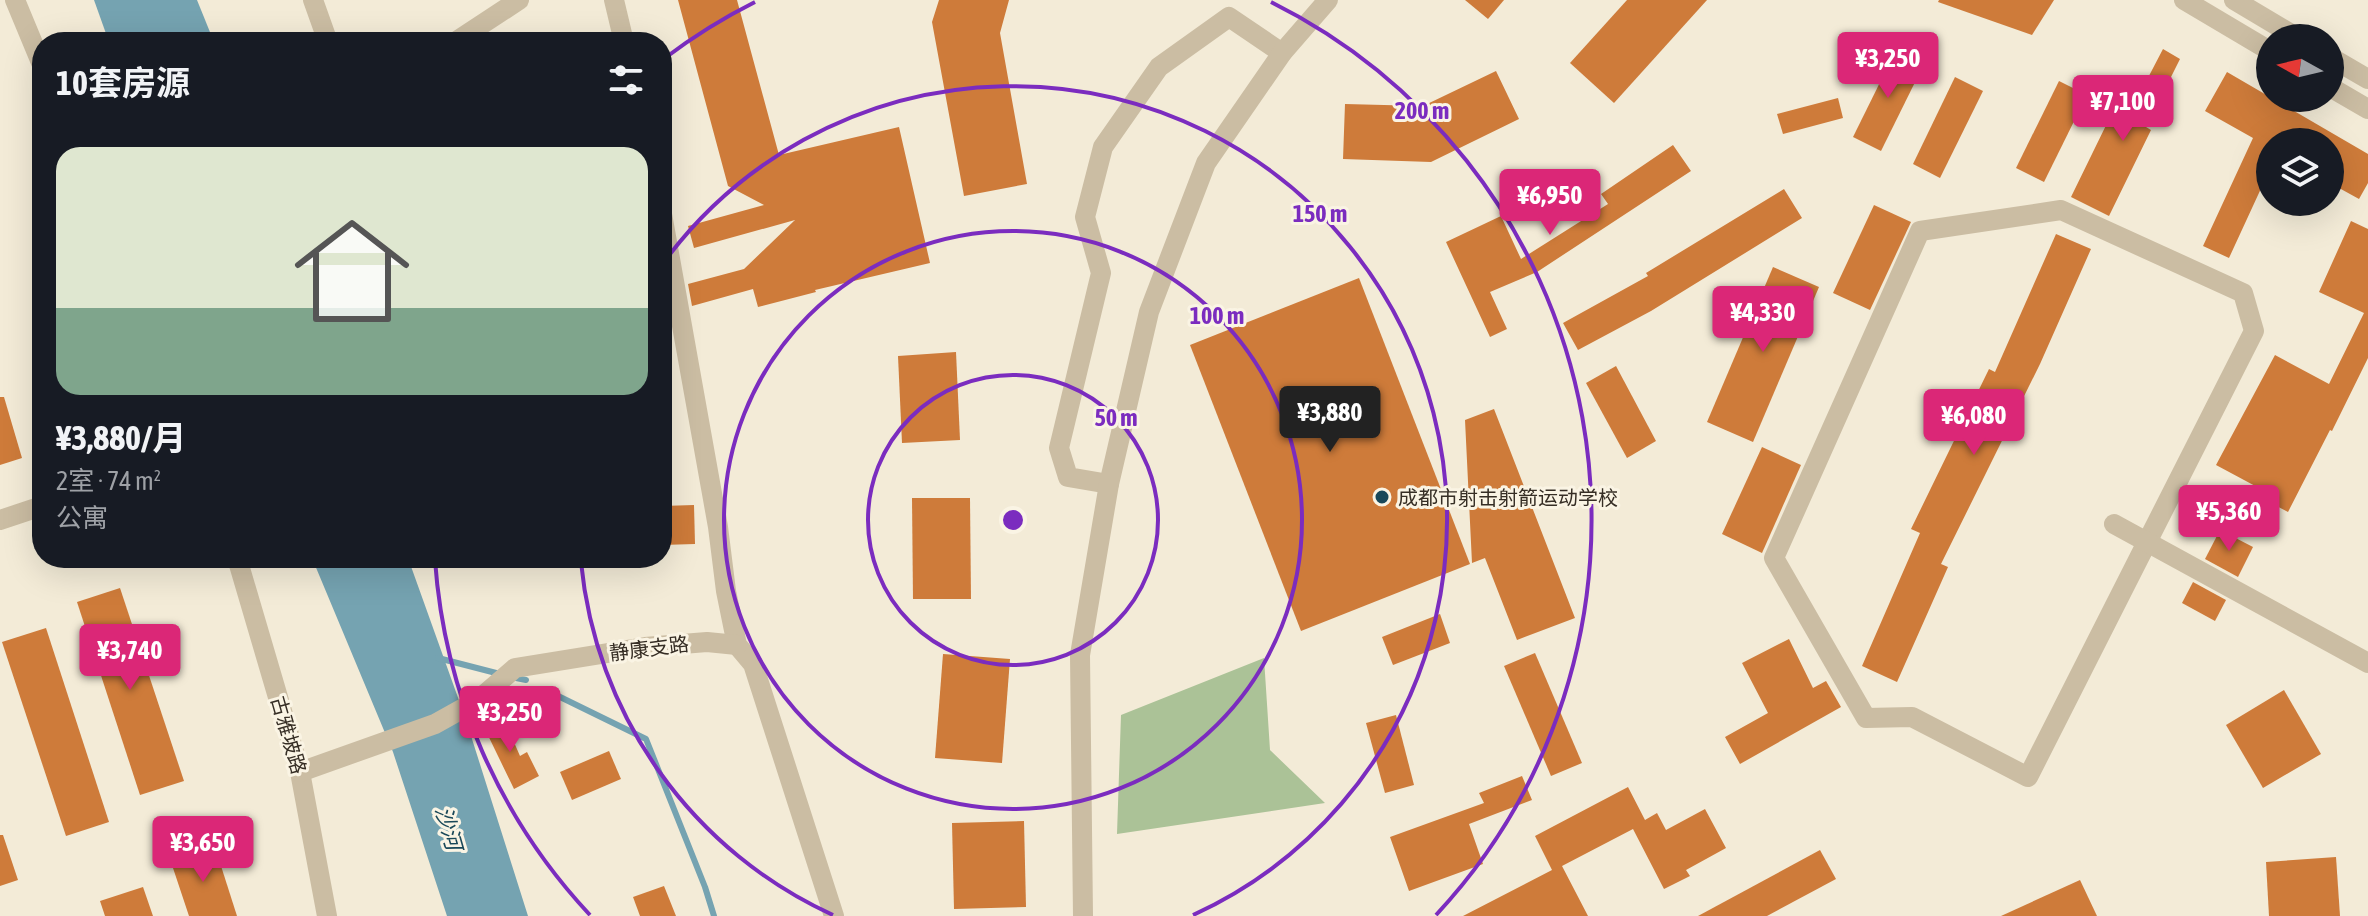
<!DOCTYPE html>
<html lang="zh">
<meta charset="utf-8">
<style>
:root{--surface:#171b24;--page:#242831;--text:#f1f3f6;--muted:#9ea1a6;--accent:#db2777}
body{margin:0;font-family:"Asap Condensed","Noto Sans SC",sans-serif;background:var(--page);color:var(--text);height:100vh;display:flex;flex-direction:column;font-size:30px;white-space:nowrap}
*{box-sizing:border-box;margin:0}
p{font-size:26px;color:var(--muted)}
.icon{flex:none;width:44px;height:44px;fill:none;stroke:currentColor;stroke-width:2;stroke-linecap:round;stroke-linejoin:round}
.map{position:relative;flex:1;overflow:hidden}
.panel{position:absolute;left:32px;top:32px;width:640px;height:536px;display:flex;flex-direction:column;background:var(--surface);border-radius:32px;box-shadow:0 8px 32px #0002}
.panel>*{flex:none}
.needle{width:52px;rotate:278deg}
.controls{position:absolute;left:2256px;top:24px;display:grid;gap:16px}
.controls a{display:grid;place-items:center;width:88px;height:88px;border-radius:50%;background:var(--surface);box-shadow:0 8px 32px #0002;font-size:40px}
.price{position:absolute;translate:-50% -68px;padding:0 18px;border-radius:8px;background:var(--accent);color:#fff;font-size:26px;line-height:52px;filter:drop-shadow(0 2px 4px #0008)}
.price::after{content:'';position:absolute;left:50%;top:48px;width:24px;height:18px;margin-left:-12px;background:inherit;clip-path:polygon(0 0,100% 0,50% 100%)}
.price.selected{background:#222;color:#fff}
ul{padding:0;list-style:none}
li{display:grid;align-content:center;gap:16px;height:424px;padding:0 24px}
li span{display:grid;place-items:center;height:248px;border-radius:24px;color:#555}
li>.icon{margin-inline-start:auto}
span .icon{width:144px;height:144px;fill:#fffc;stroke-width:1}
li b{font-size:34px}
h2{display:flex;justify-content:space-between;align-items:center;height:96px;padding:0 24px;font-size:34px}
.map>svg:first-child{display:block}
</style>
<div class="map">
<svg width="2368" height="916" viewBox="0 0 2368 916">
<rect width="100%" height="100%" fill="#f3ebd7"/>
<!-- green -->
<polygon fill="#abc297" points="1264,658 1270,750 1325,803 1117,834 1121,715"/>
<!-- water -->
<g fill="#75a3b1">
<polygon points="94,0 197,0 214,42 109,42"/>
<polygon points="312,558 408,558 466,720 528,916 447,916 393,752"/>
</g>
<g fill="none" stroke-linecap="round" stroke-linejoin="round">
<!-- stream -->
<g stroke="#75a3b1" stroke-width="6">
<polyline points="438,658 500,674"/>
<polyline points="511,677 526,680"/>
<polyline points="554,694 646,739 705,887 714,916"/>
</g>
</g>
<!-- building -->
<g fill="#ce7b3a">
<polygon points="678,0 737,0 779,155 899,127 930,263 815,290 816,292 758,307 753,289 692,306 688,284 744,269 795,220 694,248 688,226 764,205 728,186"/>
<polygon points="939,0 1009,0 1000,33 1027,184 964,196 932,22"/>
<polygon points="1465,0 1504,0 1488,19"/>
<polygon points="1627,0 1707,0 1614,103 1570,63"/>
<polygon points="1939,0 2054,0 2032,35 1938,2"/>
<polygon points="2163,49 2180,59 2146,127 2151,130 2109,216 2071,197 2113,111 2127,118"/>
<polygon points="1896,50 1924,64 1881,151 1853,137"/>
<polygon points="1496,71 1519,119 1431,162 1343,159 1345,104 1423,106"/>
<polygon points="2227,72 2368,154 2368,183 2359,199 2330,183 2330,142 2270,142 2270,169 2229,258 2203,246 2253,138 2205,111"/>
<polygon points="1955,77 1983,91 1940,178 1913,164"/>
<polygon points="2059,81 2087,95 2044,182 2016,168"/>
<polygon points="1838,98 1843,118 1783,134 1777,114"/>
<polygon points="1673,145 1691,171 1537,272 1490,292 1507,329 1490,337 1446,242 1501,216 1521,259 1608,204 1601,194"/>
<polygon points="1784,189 1802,218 1651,311 1578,350 1563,323 1648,276 1646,273"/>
<polygon points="1874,205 1911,222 1870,310 1833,293"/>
<polygon points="2351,221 2368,229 2368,358 2332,431 2330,430 2288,512 2269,502 2272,495 2216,465 2275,355 2329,384 2364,313 2319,292"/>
<polygon points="2056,234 2091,249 2040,364 1941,564 1948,567 1897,682 1862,666 1920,533 1911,529 1989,369 1995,372"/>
<polygon points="1773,267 1819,287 1753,442 1707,422"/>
<polygon points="1359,278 1470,564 1301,631 1190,345"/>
<polygon points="956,352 960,440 902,443 898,356"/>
<polygon points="1616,366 1656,441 1627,458 1586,383"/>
<polygon points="0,397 4,397 22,458 0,465"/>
<polygon points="1494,409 1575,618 1517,640 1485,558 1472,563 1465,420"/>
<polygon points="1762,447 1801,465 1762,553 1722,534"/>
<polygon points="912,498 970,498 971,599 913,599"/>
<polygon points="694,505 695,544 662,545 662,506"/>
<polygon points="2220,530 2253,547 2238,577 2205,559"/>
<polygon points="2193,582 2226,600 2215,621 2182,603"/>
<polygon points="120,588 184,781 140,795 77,602"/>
<polygon points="1440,614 1450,643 1393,665 1382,637"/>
<polygon points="46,628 109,822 66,836 2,642"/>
<polygon points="1789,639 1813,688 1826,681 1841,707 1740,764 1725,737 1768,713 1742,663"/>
<polygon points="1535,653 1582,763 1551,776 1504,666"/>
<polygon points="943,654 1010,659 1002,763 935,758"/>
<polygon points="2284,690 2321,754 2263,788 2226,725"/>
<polygon points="1396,715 1414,785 1385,793 1366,723"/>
<polygon points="503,717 520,756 527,752 539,776 514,789 483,725"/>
<polygon points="609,751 621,779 572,800 560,772"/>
<polygon points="1522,776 1532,800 1469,824 1483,864 1409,891 1390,837 1484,803 1479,793"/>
<polygon points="1628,787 1645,820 1657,813 1666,830 1705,809 1726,848 1686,870 1690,876 1664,889 1633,829 1562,866 1588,916 1463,916 1552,870 1535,836"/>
<polygon points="1024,821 1026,907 954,909 952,823"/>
<polygon points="0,835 3,835 18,880 0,886"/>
<polygon points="214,844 237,916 189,916 170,859"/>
<polygon points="1820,850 1836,879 1767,916 1698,916"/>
<polygon points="2336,857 2340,916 2269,916 2266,862"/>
<polygon points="2080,880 2097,916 2001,916"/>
<polygon points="664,886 676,916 640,916 633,897"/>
<polygon points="143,887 153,916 105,916 100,901"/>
</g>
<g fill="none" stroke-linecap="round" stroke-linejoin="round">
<!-- minor -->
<g stroke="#cbbda3" stroke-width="20">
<polyline points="15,0 42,65"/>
<polyline points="313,0 328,42"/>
<polyline points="614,0 624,42"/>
<polyline points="2184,0 2270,51"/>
<polyline points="2234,0 2298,38"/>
<polyline points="455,42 519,0"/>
<polyline points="2330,57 2368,79"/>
<polyline points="2330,87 2368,109"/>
<polygon points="2061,210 2243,293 2254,331 2028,777 1912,717 1866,718 1774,558 1920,231"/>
<polyline points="662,214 718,527 726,591 737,645 753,664 834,916"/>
<polyline points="1109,484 1068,477 1059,448 1101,273 1085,217 1103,147 1159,67 1229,17 1282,53"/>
<polyline points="0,520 42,506"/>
<polyline points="2114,524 2368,663"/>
<polyline points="237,558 300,772 327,916"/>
<polyline points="300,772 435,724 478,700 515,668 645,647 707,642 737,645"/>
<polyline points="1083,916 1080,655 1109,484 1149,312 1206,163 1282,53 1328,0"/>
</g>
</g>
<!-- distance rings -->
<g fill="none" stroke="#7b2cbf" stroke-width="4">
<circle cx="1013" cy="520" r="145"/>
<circle cx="1013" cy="520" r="289"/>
<path d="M833 915A434 434 0 0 1 581 562M664 262A434 434 0 1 1 1193 915"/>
<path d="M590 915A579 579 0 0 1 435 560M665 58A579 579 0 0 1 755 2M1271 2A579 579 0 0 1 1436 915"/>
</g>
<!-- markers -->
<circle fill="#194859" stroke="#faf4e4" stroke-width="3" cx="1382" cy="497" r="8"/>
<g text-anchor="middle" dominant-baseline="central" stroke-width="6" stroke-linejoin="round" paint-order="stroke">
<!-- poi labels -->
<g font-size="20" fill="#362e25" stroke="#faf4e4" text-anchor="start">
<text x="1398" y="497">成都市射击射箭运动学校</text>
</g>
<!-- street labels -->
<g font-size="20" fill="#362e25" stroke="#faf4e4">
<text transform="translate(649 648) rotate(-7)">静康支路</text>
<text transform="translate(289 735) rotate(74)">古雅坡路</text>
</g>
<!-- water labels -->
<g font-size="22" font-style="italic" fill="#194859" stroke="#faf4e4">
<text transform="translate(449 828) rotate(74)">沙河</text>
</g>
</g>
<circle cx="1013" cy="520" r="12" fill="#7b2cbf" stroke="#faf4e4" stroke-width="4"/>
<g font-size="24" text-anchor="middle" font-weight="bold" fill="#7b2cbf" stroke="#faf4e4" stroke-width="6" stroke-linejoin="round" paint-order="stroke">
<text x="1422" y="119">200 m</text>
<text x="1320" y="222">150 m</text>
<text x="1217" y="324">100 m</text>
<text x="1116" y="426">50 m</text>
</g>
</svg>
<div class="controls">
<a><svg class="needle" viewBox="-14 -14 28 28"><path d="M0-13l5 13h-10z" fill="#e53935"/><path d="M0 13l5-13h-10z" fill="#9ea1a6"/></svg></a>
<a><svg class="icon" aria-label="layers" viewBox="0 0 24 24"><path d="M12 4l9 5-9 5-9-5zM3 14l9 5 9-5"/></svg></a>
</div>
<b class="price" style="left:1888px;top:100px">¥3,250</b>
<b class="price" style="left:2123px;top:143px">¥7,100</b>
<b class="price" style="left:1550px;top:237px">¥6,950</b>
<b class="price" style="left:1763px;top:354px">¥4,330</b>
<b class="price selected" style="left:1330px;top:454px">¥3,880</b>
<b class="price" style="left:1974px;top:457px">¥6,080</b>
<b class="price" style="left:2229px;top:553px">¥5,360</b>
<b class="price" style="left:130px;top:692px">¥3,740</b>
<b class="price" style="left:510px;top:754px">¥3,250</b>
<b class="price" style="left:203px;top:884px">¥3,650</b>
<section class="panel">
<h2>10套房源<svg class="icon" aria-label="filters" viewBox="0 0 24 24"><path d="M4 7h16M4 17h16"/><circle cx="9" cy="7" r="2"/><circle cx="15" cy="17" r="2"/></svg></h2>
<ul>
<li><span style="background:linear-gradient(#dfe7d0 65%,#7fa58c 0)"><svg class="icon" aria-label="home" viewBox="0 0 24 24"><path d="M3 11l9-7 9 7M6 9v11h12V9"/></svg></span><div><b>¥3,880/月</b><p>2室 · 74 m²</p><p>公寓</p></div></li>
</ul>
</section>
</div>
